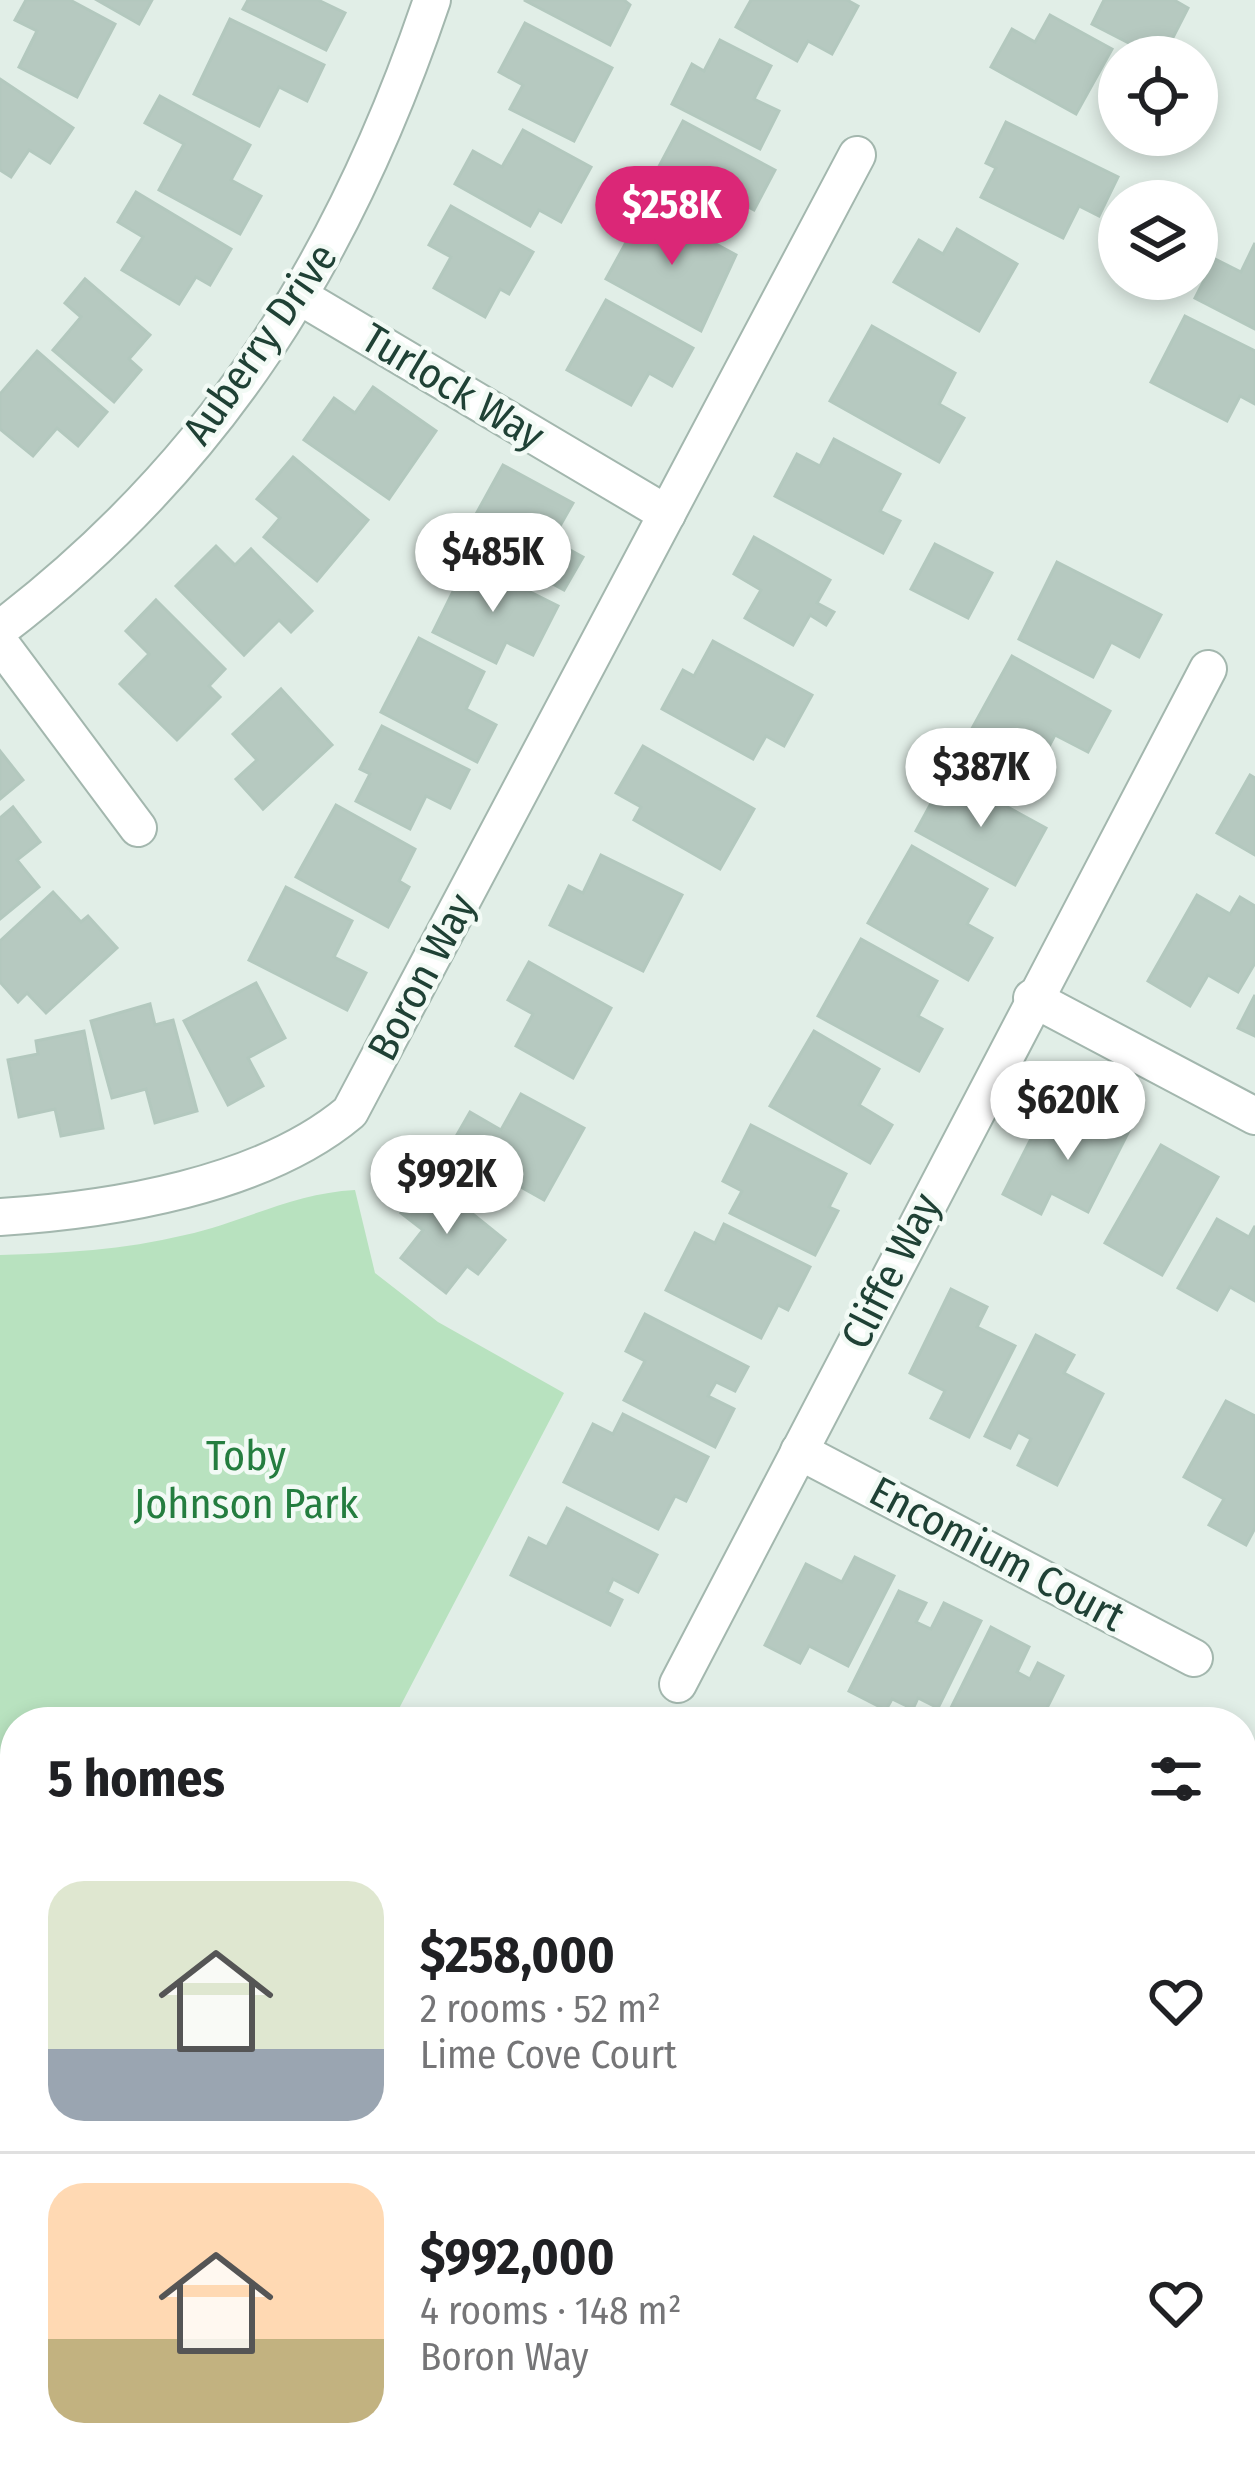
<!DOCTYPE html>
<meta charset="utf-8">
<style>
:root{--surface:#fff;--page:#f2f2f2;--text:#202124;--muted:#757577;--line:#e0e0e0;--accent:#db2777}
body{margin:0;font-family:"Fira Sans Condensed",sans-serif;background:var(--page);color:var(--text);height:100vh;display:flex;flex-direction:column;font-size:45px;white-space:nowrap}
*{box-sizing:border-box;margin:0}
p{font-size:39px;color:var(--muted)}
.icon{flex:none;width:66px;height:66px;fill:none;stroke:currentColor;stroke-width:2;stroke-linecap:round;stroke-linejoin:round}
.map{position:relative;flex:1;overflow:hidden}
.drawer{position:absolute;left:0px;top:1707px;width:1257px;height:771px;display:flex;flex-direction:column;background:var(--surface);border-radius:48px 48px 0 0;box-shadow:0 6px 18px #0003}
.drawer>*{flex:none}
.controls{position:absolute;left:1098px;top:36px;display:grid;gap:24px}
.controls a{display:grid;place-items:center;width:120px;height:120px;border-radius:50%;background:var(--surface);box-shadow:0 6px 18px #0003;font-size:60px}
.price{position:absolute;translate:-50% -102px;padding:0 27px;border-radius:42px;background:#fff;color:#222;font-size:39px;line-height:78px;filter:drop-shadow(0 3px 6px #0008)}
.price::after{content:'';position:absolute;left:50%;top:72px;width:36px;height:27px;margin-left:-18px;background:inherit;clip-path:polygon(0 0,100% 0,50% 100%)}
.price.on{background:var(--accent);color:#fff}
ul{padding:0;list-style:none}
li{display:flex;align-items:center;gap:36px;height:300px;padding:0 48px}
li+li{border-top:3px solid var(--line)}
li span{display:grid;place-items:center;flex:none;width:336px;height:240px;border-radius:36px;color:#555}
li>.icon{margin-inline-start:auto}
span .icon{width:144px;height:144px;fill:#fffc;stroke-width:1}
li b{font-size:51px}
h2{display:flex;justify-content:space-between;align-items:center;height:144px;padding:0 48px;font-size:51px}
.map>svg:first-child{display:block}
</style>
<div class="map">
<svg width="1255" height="2476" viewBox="0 0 1255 2476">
<rect width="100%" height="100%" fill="#e1eee7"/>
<!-- green -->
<path fill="#b8e2bf" d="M355 1190 375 1273 438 1322 564 1393 392 1722H15V2207L0 2199V1255C62 1253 124 1250 185 1235 243 1222 294 1193 355 1190Z"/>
<!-- building -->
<g fill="#b6c9c0" stroke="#b3c8be" stroke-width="3">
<polygon points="26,0 70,0 115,24 77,97 19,67 37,31 15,20"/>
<polygon points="97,0 152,0 139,24"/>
<polygon points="248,0 318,0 345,13 326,50 243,9"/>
<polygon points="524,0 624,0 630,5 610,45"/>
<polygon points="751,0 847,0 858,6 832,54 808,41 797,61 736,27"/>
<polygon points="1104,0 1174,0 1188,8 1163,57 1156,57 1092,24"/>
<polygon points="1050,15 1112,49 1076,114 991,67 1012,29 1035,42"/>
<polygon points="230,19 324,65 307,101 279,87 259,126 194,94"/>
<polygon points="525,23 612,68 574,141 510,109 523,85 499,72"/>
<polygon points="720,40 771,66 754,99 779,111 760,149 672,104 692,64 704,71"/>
<polygon points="0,79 73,128 50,163 29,150 11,177 0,170"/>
<polygon points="160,96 250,145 231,180 261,196 240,234 159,190 184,144 145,123"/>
<polygon points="683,121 775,170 754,210 741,203 724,235 645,193"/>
<polygon points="1006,122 1118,177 1099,216 1079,206 1063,238 981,197 996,168 986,163"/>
<polygon points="523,130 591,167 561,222 539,210 530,226 455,184 473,151 502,167"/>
<polygon points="136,192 231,249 210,285 196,277 179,304 122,270 143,237 118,222"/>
<polygon points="451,206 533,252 509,294 500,289 485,317 434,288 451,257 429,245"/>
<polygon points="646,206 736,255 701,331 606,279"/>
<polygon points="957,229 1017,264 979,331 894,282 919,240 943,254"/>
<polygon points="1255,243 1255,329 1195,298 1215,259 1241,272"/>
<polygon points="85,279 150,335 129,359 141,370 114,402 53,350 81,317 65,303"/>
<polygon points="606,300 693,348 672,386 649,373 631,405 567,370"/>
<polygon points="1185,316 1255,351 1255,404 1240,396 1227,421 1151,382"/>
<polygon points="872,326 955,373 939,404 964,418 939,462 830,401"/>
<polygon points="37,351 107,412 78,446 57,428 33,456 0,429 0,394"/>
<polygon points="373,387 436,431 389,499 304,440 334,398 355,413"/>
<polygon points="834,439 900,474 880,511 900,521 883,553 775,496 797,454 820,466"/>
<polygon points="293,457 368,520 317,581 264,537 280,518 257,499"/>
<polygon points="503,465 573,503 552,540 583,557 564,590 464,536"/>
<polygon points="754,537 830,580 817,603 834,612 826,625 810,615 793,645 745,618 761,590 734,574"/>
<polygon points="935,544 992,573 968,618 911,589"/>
<polygon points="216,546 235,565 251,549 312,611 291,632 279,620 244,655 176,586"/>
<polygon points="468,561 558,606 533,655 506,642 496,663 433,632"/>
<polygon points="1057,562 1161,615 1139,657 1111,642 1093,677 1019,639"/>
<polygon points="156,600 225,669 209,686 220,697 177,740 120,684 149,654 126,631"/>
<polygon points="419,638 484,672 466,709 496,725 477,762 381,712"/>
<polygon points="713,641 812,695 784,746 766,736 753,759 662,709 683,670 694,676"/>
<polygon points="1012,656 1110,711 1088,752 1055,735 1036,771 969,734"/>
<polygon points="281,689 332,745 263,809 236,779 257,760 233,734"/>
<polygon points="382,726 469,770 450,808 426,796 410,829 356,801 370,774 360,769"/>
<polygon points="643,746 754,809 720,869 634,820 641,807 616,793"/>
<polygon points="0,751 23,780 0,799"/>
<polygon points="947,774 1046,828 1015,885 916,831"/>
<polygon points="1250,775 1255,778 1255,855 1217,833"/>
<polygon points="336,805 415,849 399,881 409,887 388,927 296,877"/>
<polygon points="13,807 40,842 17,860 39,887 0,919 0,818"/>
<polygon points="912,846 987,889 967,924 992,938 968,980 868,923"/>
<polygon points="601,855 682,895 643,971 550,925 569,886 583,893"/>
<polygon points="286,887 352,921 334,957 366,973 347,1010 249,960"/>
<polygon points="53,892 81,922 88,916 117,948 46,1013 27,993 18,1002 0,982 0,941"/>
<polygon points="1197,895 1230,914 1240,897 1255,906 1255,963 1238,992 1208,975 1190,1006 1148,981"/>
<polygon points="861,939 937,981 918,1016 942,1029 919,1071 818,1016"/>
<polygon points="529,962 611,1008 573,1078 516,1046 533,1014 508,1000"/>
<polygon points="256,983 285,1038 248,1058 263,1086 228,1105 184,1021"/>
<polygon points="1255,995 1255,1036 1238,1028"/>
<polygon points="150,1004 155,1025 173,1020 197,1111 155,1123 146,1089 112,1098 91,1021"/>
<polygon points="84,1031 103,1128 61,1136 55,1109 19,1117 8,1060 38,1054 36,1041"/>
<polygon points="814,1031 879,1069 859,1105 892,1125 870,1163 770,1106"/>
<polygon points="521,1094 584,1128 544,1200 450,1147 470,1112 501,1130"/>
<polygon points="1092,1106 1132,1125 1088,1212 1051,1193 1041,1214 1003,1194 1039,1123 1075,1141"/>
<polygon points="751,1125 846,1174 829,1207 838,1211 815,1255 730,1213 742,1191 723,1181"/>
<polygon points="1161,1145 1218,1177 1162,1275 1105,1243"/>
<polygon points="428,1178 505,1240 478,1274 467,1266 446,1293 401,1258 423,1230 401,1213"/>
<polygon points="1217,1219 1249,1237 1255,1226 1255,1301 1230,1287 1217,1310 1178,1288"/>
<polygon points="724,1224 810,1267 788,1310 778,1305 761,1338 666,1290 695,1233 715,1243"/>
<polygon points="951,1289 987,1307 977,1327 1015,1346 969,1437 931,1418 945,1391 910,1373"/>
<polygon points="645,1314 748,1367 735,1391 716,1382 708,1396 734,1409 715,1447 624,1400 645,1361 626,1351"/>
<polygon points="1036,1335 1074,1355 1064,1373 1103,1394 1057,1485 1018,1465 1031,1439 1018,1432 1010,1448 985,1436"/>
<polygon points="1226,1401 1255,1416 1255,1528 1246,1545 1209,1525 1224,1499 1184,1477"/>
<polygon points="623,1414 708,1457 686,1501 675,1496 658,1529 564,1482 593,1424 613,1434"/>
<polygon points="567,1508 657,1555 638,1592 613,1579 607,1592 622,1600 610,1625 511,1575 529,1538 547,1547"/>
<polygon points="855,1557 894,1576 848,1666 809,1646 800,1663 765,1645 806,1564 842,1582"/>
<polygon points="899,1591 926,1603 916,1622 931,1629 944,1603 981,1621 938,1708 918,1698 913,1709 892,1699 886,1710 849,1691"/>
<polygon points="991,1627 1029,1647 1017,1672 1030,1679 1038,1663 1063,1676 1040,1722 967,1722 949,1712"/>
<polygon points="1242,2101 1255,2108 1255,2185 1242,2178"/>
<polygon points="1242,2226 1255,2233 1252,2356 1242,2351"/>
<polygon points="1104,2463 1185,2463 1178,2476 1097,2476"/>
</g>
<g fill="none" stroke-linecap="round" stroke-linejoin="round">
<!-- minor casing -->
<g stroke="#a3b7ae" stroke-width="40">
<g id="minor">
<polyline points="301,297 667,514"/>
<path d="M0 629C218 463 345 257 432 0"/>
<polyline points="0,643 138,828"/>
<polyline points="1032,998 1255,1116"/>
<path d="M0 1217C111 1210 262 1186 350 1112L857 155"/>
<polyline points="799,1451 1194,1658"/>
<polyline points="678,1684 1208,669"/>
</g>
</g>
<!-- minor -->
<use href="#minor" stroke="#fff" stroke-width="36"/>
</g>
<g text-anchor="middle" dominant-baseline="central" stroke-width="9" stroke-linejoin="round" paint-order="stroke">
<!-- street labels -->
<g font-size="42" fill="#1f4135" stroke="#f2faf5">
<text transform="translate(260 344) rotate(-55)">Auberry Drive</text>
<text transform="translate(453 387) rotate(31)">Turlock Way</text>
<text transform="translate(422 977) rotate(-62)">Boron Way</text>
<text transform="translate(891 1271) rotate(-63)">Cliffe Way</text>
<text transform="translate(997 1554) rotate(28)">Encomium Court</text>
</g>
<!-- park labels -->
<g font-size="42" fill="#247d3f" stroke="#f2faf5">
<text x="246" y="1456">Toby<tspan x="246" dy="48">Johnson Park</tspan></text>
</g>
</g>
</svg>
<div class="controls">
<a><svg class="icon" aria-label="locate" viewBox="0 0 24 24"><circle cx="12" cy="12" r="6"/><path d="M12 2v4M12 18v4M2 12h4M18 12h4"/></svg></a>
<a><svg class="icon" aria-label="layers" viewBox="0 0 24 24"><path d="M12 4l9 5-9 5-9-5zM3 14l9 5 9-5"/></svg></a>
</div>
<b class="price on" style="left:672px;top:268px">$258K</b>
<b class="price" style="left:493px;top:615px">$485K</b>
<b class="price" style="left:981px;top:830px">$387K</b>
<b class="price" style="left:1068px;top:1163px">$620K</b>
<b class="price" style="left:447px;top:1237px">$992K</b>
<section class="drawer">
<h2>5 homes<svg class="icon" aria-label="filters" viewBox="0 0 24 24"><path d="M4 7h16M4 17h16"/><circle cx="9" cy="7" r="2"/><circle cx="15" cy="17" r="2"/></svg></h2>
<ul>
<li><span style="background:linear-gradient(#dfe7d0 70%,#9aa5b1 0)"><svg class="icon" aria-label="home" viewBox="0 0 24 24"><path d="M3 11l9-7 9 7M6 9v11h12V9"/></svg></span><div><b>$258,000</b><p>2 rooms · 52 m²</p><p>Lime Cove Court</p></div><svg class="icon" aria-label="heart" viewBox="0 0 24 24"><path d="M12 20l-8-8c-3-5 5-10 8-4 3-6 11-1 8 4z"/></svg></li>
<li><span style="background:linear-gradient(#ffd9b3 65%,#c2b280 0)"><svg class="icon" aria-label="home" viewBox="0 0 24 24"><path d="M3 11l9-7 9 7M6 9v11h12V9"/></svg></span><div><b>$992,000</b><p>4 rooms · 148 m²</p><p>Boron Way</p></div><svg class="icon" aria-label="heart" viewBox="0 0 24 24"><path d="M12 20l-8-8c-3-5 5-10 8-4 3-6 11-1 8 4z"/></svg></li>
</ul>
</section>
</div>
